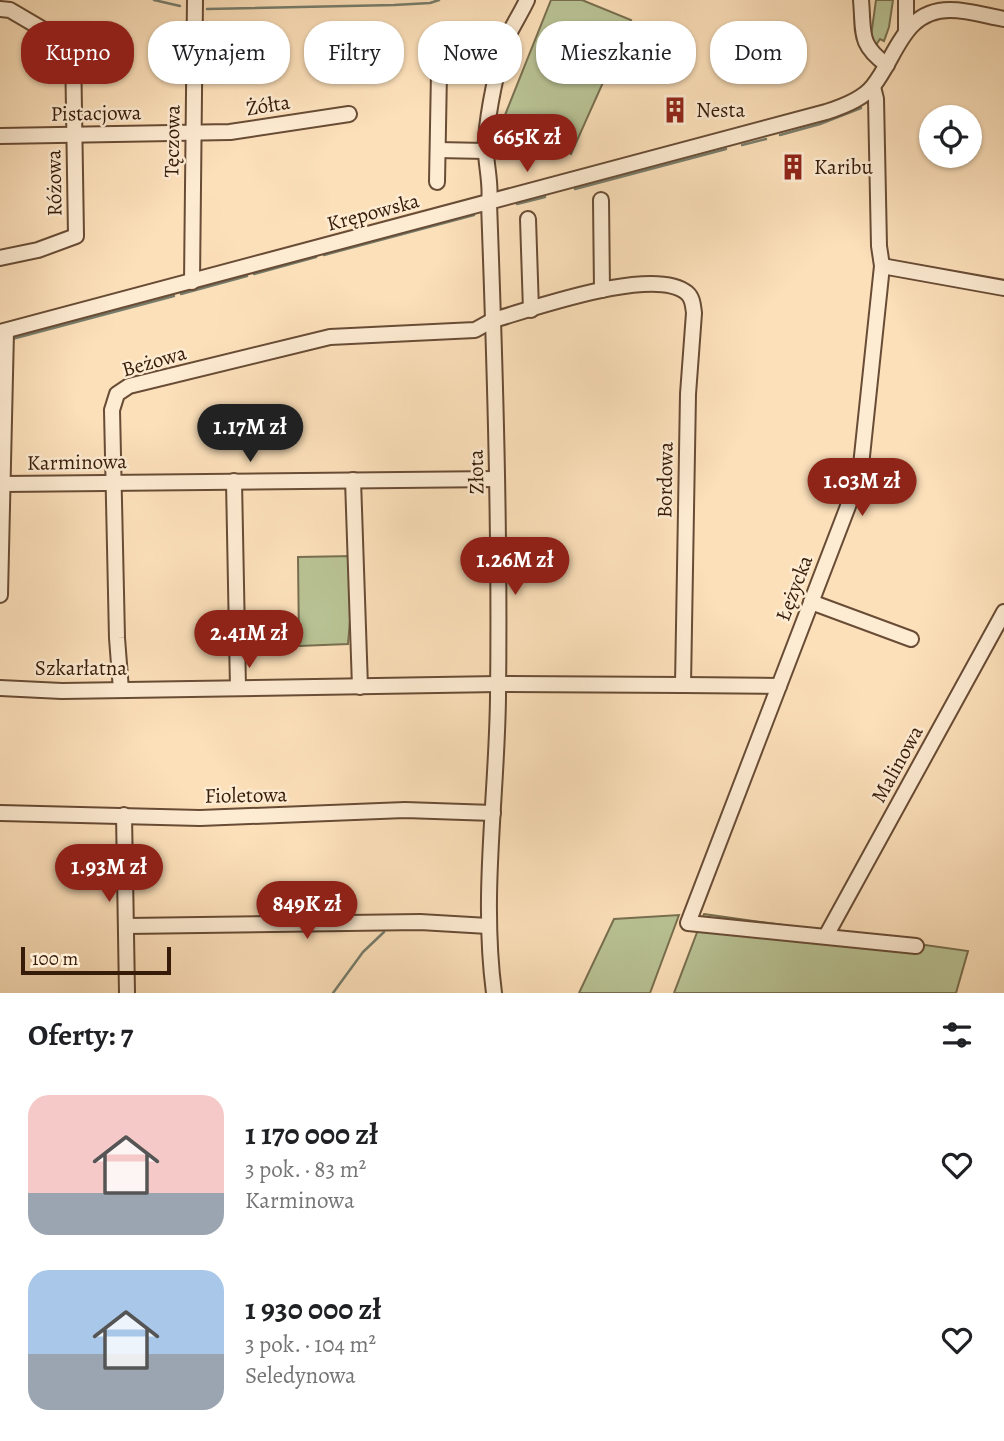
<!DOCTYPE html>
<html lang="pl">
<meta charset="utf-8">
<style>
:root{--surface:#fff;--page:#f6f6f6;--text:#202124;--muted:#757577;--accent:#8f2418}
body{margin:0;font-family:Alegreya,serif;background:var(--page);color:var(--text);height:100vh;display:flex;flex-direction:column;font-size:26px;white-space:nowrap}
*{box-sizing:border-box;margin:0}
p{font-size:23px;color:var(--muted)}
.icon{flex:none;width:38px;height:38px;fill:none;stroke:currentColor;stroke-width:2;stroke-linecap:round;stroke-linejoin:round}
.map{position:relative;height:993px;overflow:hidden}
.drawer{display:flex;flex-direction:column;background:var(--surface);flex:1}
.drawer>*{flex:none}
.top-card{position:absolute;left:21px;top:21px;width:962px;height:63px;display:flex;gap:14px}
.buttons{position:absolute;left:919px;top:105px;display:grid;gap:14px}
.buttons a{display:grid;place-items:center;width:63px;height:63px;border-radius:50%;background:var(--surface);box-shadow:0 2px 5px #0004;font-size:35px}
.scale{position:absolute;left:21px;bottom:18px;width:150px;box-sizing:border-box;padding-left:7px;border:4px solid #361b09;border-top:0;font-size:19px;line-height:24px;white-space:nowrap;color:#361b09;-webkit-text-stroke:5px #fdebd2;paint-order:stroke}
.price{position:absolute;translate:-50% -60px;padding:0 16px;border-radius:24px;background:var(--accent);color:#fff;font-size:23px;line-height:46px;filter:drop-shadow(0 2px 4px #0008)}
.price::after{content:'';position:absolute;left:50%;top:42px;width:21px;height:16px;margin-left:-10px;background:inherit;clip-path:polygon(0 0,100% 0,50% 100%)}
.price.current{background:#222;color:#fff}
ul{padding:0;list-style:none}
li{display:flex;align-items:center;gap:21px;height:175px;padding:0 28px}
li span{display:grid;place-items:center;flex:none;width:196px;height:140px;border-radius:21px;color:#555}
li>.icon{margin-inline-start:auto}
span .icon{width:84px;height:84px;fill:#fffc;stroke-width:1}
li b{font-size:30px}
h2{display:flex;justify-content:space-between;align-items:center;height:84px;padding:0 28px;font-size:30px}
.pill{padding:0 24px;border-radius:28px;background:var(--surface);box-shadow:0 2px 5px #0004;font-size:24px;line-height:63px}
.pill.current{background:var(--accent);color:#fff}
.map>svg:first-child{display:block}
</style>
<div class="map">
<svg width="1004" height="993" viewBox="0 0 1004 993">
<rect width="100%" height="100%" fill="#fce0ba"/>
<filter id="stains"><feTurbulence type="fractalNoise" baseFrequency=".00286" numOctaves="4"/><feColorMatrix values="0 0 0 0 .2 0 0 0 0 .09 0 0 0 0 .02 0 0 0 .5 -.17"/></filter>
<radialGradient id="worn" r=".72"><stop offset=".6" stop-color="#630" stop-opacity="0"/><stop offset="1" stop-color="#630" stop-opacity=".3"/></radialGradient>
<!-- green -->
<g fill="#b9c395" stroke="#786f4f" stroke-width="2">
<polygon points="551,0 582,0 631,20 571,154 501,125"/>
<polygon points="876,0 893,0 889,27 884,41 880,39 876,45 871,36"/>
<polygon points="353,556 354,574 348,644 299,646 298,557"/>
<polygon points="704,914 968,951 956,993 674,993"/>
<polygon points="679,915 650,993 579,993 614,919"/>
</g>
<g fill="none" stroke-linecap="round" stroke-linejoin="round">
<!-- stream -->
<g stroke="#767c6b" stroke-width="2.5">
<polyline points="154,0 180,6"/>
<polyline points="207,9 394,5 430,3 439,0"/>
<polyline points="780,135 820,124 861,108"/>
<polyline points="742,145 766,139"/>
<polyline points="575,189 726,149"/>
<polyline points="517,204 545,197"/>
<polyline points="324,255 474,215"/>
<polyline points="254,274 316,257"/>
<polyline points="181,294 247,276"/>
<polyline points="12,339 174,296"/>
<polyline points="333,993 363,952 384,932"/>
</g>
<!-- minor casing -->
<g stroke="#684c35" stroke-width="18">
<g id="minor">
<path d="M861 0C864 33 858 44 887 65"/>
<polyline points="0,9 10,10 73,47 76,236 38,250 0,258"/>
<polyline points="906,31 906,0"/>
<polyline points="873,87 876,99 879,246 882,266 860,475 688,923 916,946"/>
<polyline points="0,136 230,132 349,114"/>
<polyline points="438,150 486,151"/>
<polyline points="437,182 439,72"/>
<polyline points="601,200 602,290"/>
<polyline points="528,219 531,310"/>
<polyline points="882,266 1004,288"/>
<polyline points="192,282 195,0"/>
<path d="M0 332 826 112C842 107 863 99 873 86 897 56 903 10 950 10 968 10 987 16 1004 19"/>
<polyline points="353,480 360,687"/>
<polyline points="234,481 238,688"/>
<polyline points="4,484 497,479"/>
<polyline points="0,595 6,331"/>
<polyline points="811,602 911,639"/>
<polyline points="683,685 779,686"/>
<path d="M0 688 62 691 498 684 683 685 688 394 694 313C693 306 693 298 687 293 654 265 533 309 493 320L475 330 330 337 129 386 117 394 112 410 117 638 121 690"/>
<polyline points="0,813 200,818 405,810 493,813"/>
<polyline points="124,815 127,993"/>
<polyline points="127,926 420,922 488,926"/>
<polyline points="826,936 1004,612"/>
<path d="M494 993C481 895 497 795 498 697 500 532 495 367 489 203 492 181 484 161 486 139 488 111 497 65 507 38 513 25 521 13 527 0"/>
</g>
</g>
<!-- minor -->
<use href="#minor" stroke="#fdebd2" stroke-width="14"/>
</g>
<!-- icons -->
<defs>
<g id="building-bare" transform="scale(2.1)"><path d="M-4-6H4V6H1V3H-1V6H-4ZM-2.5-4.3h1.7v1.8h-1.7ZM.8-4.3h1.7v1.8H.8ZM-2.5-1h1.7V.8h-1.7ZM.8-1h1.7V.8H.8Z" fill="#8f2418" stroke="#fdebd2" stroke-width="2.5" paint-order="stroke"/></g>
</defs>
<g fill-rule="evenodd">
<use href="#building-bare" x="675" y="110"/>
<use href="#building-bare" x="793" y="167"/>
</g>
<g text-anchor="middle" dominant-baseline="central" stroke-width="5" stroke-linejoin="round" paint-order="stroke">
<!-- street labels -->
<g font-size="21" fill="#361b09" stroke="#fdebd2">
<text transform="translate(268 105) rotate(-9)">Żółta</text>
<text transform="translate(96 113) rotate(-1)">Pistacjowa</text>
<text transform="translate(172 141) rotate(-89)">Tęczowa</text>
<text transform="translate(54 183) rotate(-91)">Różowa</text>
<text transform="translate(373 212) rotate(-15)">Krępowska</text>
<text transform="translate(154 361) rotate(-16)">Beżowa</text>
<text transform="translate(77 462) rotate(-1)">Karminowa</text>
<text transform="translate(476 472) rotate(-91)">Złota</text>
<text transform="translate(665 480) rotate(-89)">Bordowa</text>
<text transform="translate(794 588) rotate(-69)">Łężycka</text>
<text x="81" y="668">Szkarłatna</text>
<text transform="translate(897 764) rotate(-61)">Malinowa</text>
<text transform="translate(246 795) rotate(-1)">Fioletowa</text>
</g>
<!-- poi labels -->
<g font-size="21" fill="#361b09" stroke="#fdebd2" text-anchor="start">
<text x="696" y="110">Nesta</text>
<text x="814" y="167">Karibu</text>
</g>
</g>
<rect width="100%" height="100%" filter="url(#stains)"/>
<rect width="100%" height="100%" fill="url(#worn)"/>
</svg>
<div class="buttons">
<a><svg class="icon" aria-label="locate" viewBox="0 0 24 24"><circle cx="12" cy="12" r="6"/><path d="M12 2v4M12 18v4M2 12h4M18 12h4"/></svg></a>
</div>
<div class="scale">100 m</div>
<b class="price" style="left:527px;top:174px">665K zł</b>
<b class="price current" style="left:250px;top:464px">1.17M zł</b>
<b class="price" style="left:862px;top:518px">1.03M zł</b>
<b class="price" style="left:515px;top:597px">1.26M zł</b>
<b class="price" style="left:249px;top:670px">2.41M zł</b>
<b class="price" style="left:109px;top:904px">1.93M zł</b>
<b class="price" style="left:307px;top:941px">849K zł</b>
<div class="top-card">
<a class="pill current">Kupno</a>
<a class="pill">Wynajem</a>
<a class="pill">Filtry</a>
<a class="pill">Nowe</a>
<a class="pill">Mieszkanie</a>
<a class="pill">Dom</a>
</div>
</div>
<section class="drawer">
<h2>Oferty: 7<svg class="icon" aria-label="filters" viewBox="0 0 24 24"><path d="M4 7h16M4 17h16"/><circle cx="9" cy="7" r="2"/><circle cx="15" cy="17" r="2"/></svg></h2>
<ul>
<li><span style="background:linear-gradient(#f6c9c9 70%,#9aa5b1 0)"><svg class="icon" aria-label="home" viewBox="0 0 24 24"><path d="M3 11l9-7 9 7M6 9v11h12V9"/></svg></span><div><b>1 170 000 zł</b><p>3 pok. · 83 m²</p><p>Karminowa</p></div><svg class="icon" aria-label="heart" viewBox="0 0 24 24"><path d="M12 20l-8-8c-3-5 5-10 8-4 3-6 11-1 8 4z"/></svg></li>
<li><span style="background:linear-gradient(#a9c7e8 60%,#9aa5b1 0)"><svg class="icon" aria-label="home" viewBox="0 0 24 24"><path d="M3 11l9-7 9 7M6 9v11h12V9"/></svg></span><div><b>1 930 000 zł</b><p>3 pok. · 104 m²</p><p>Seledynowa</p></div><svg class="icon" aria-label="heart" viewBox="0 0 24 24"><path d="M12 20l-8-8c-3-5 5-10 8-4 3-6 11-1 8 4z"/></svg></li>
</ul>
</section>
